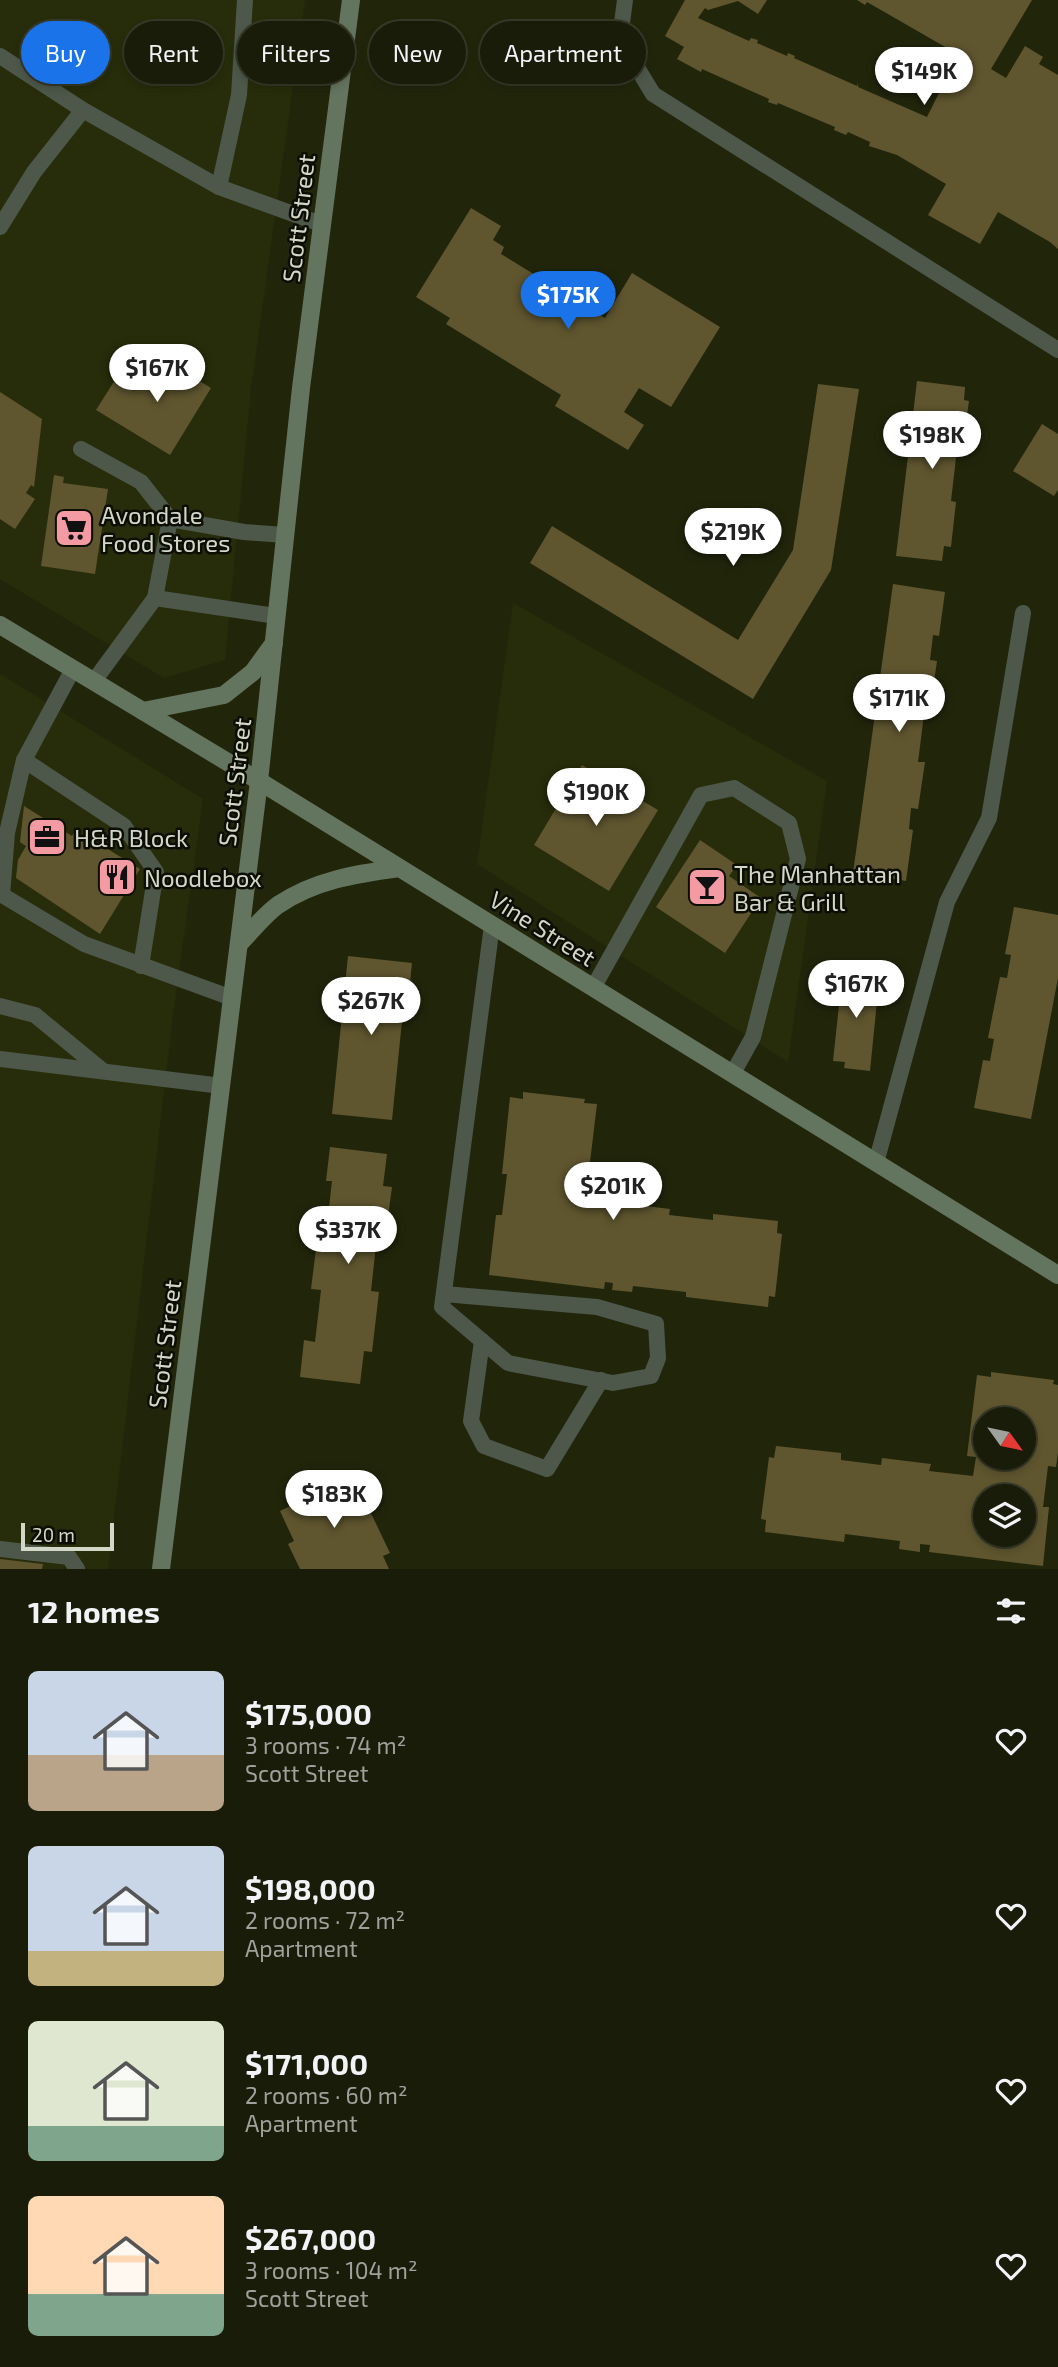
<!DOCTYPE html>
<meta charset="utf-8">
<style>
:root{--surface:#191c08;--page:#222512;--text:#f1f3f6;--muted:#9fa19c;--line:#373a29;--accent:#1a73e8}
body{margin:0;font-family:"Exo 2",sans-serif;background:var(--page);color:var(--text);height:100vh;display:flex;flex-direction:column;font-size:26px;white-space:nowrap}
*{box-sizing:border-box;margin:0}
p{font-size:23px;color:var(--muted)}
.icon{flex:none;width:38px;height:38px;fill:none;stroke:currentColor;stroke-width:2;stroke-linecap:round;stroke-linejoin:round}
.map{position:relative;height:1569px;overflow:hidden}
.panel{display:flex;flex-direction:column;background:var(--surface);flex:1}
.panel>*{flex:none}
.top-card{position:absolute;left:21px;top:21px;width:700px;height:63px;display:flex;gap:14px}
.needle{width:46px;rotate:123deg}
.fabs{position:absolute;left:973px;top:1407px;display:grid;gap:14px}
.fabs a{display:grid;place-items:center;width:63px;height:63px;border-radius:50%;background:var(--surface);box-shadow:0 4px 10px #0003,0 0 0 2px var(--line);font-size:35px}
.scale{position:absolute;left:21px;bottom:18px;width:93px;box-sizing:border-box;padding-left:7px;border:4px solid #d3d7c7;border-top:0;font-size:19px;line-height:24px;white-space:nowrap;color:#d3d7c7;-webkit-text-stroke:5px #0c0e04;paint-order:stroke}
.price{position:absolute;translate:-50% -60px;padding:0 16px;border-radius:24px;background:#fff;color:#222;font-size:23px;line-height:46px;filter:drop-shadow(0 2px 4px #0008)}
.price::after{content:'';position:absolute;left:50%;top:42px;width:21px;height:16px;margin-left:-10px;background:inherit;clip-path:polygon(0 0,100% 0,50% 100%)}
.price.selected{background:var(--accent);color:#fff}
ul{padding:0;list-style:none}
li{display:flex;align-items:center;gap:21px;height:175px;padding:0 28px}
li span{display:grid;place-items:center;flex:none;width:196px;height:140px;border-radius:10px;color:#555}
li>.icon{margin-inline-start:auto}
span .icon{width:84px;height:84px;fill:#fffc;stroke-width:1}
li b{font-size:30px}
h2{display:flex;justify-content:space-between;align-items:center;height:84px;padding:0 28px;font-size:30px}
.tag{padding:0 24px;border-radius:32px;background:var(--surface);box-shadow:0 4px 10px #0003,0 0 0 2px var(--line);font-size:24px;line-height:63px}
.tag.selected{background:var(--accent);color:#fff}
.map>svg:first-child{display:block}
</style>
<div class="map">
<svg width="1058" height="1569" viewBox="0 0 1058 1569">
<rect width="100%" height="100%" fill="#21260b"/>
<!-- built -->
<g fill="#272d0a">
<polygon points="0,0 305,0 251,389 225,660 164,678 0,579"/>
<polygon points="513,603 827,781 788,1062 477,864"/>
<polygon points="0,674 203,799 173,1014 108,1569 0,1569"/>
</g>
<!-- building -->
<g fill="#5f562f" fill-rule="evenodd">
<polygon points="685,0 767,0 758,14 738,1 708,10 705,8 698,18 749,41 751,38 758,40 757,43 787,56 788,53 795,56 794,58 857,86 858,83 858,87 927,117 957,57 945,51 947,48 867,2 865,5 857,0 1032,0 991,69 1006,78 1025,46 1043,57 1039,64 1058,75 1058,249 1050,242 998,212 980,244 928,215 946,184 897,155 869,146 870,142 848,132 846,135 834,130 835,127 778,103 777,105 768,102 769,99 702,69 701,72 677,59 684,47 665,36"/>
<polygon points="471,208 501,226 493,240 504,247 501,254 605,318 632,273 720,327 671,407 639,388 624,412 644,425 628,450 555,406 561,395 446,324 450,318 416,297"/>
<polygon points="156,355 211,388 170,455 96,410 115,380 134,391"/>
<polygon points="917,381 965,387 964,400 969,401 962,450 957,449 951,501 956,502 951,547 944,546 942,561 896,556"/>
<polygon points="818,384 859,389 831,570 753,699 530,563 552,526 738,640 793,550"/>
<polygon points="0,392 42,419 34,487 31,485 26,493 35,499 15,529 0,519"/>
<polygon points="1042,424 1058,434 1058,490 1054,496 1013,471"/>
<polygon points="54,475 64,477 63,483 108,489 95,574 41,566"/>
<polygon points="893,584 945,592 939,636 933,635 930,660 937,661 930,708 925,707 918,762 925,762 918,809 911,808 909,829 913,830 906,881 853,873"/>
<polygon points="582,765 658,810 609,891 534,845"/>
<polygon points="24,806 72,836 74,833 96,847 98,843 140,869 100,934 16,878 18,860 26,846 20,842"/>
<polygon points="700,840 737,865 729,876 761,898 725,953 656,907"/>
<polygon points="1014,907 1058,915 1058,978 1031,1119 974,1108 983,1060 990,1061 994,1039 988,1038 1000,977 1007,978 1011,955 1005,954"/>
<polygon points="348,956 412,963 406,1022 402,1021 392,1120 332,1114"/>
<polygon points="843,968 874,972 872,991 878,991 870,1071 844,1068 845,1062 833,1061"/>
<polygon points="523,1092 585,1099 584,1103 597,1104 587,1187 580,1186 578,1205 620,1210 621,1203 670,1209 669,1215 713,1220 713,1214 778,1221 777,1233 782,1234 775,1297 769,1296 768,1307 686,1297 686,1292 633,1286 632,1292 612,1290 613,1283 605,1282 604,1289 489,1275 496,1215 502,1215 507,1174 502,1174 510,1097 523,1099"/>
<polygon points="330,1147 387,1154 383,1186 392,1187 384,1246 376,1245 371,1291 379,1292 372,1352 364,1351 360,1384 300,1377 304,1340 315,1342 321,1290 311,1289 318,1233 326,1234 332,1181 326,1181"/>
<path d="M991 1372 1054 1380 1053 1384 1058 1385V1452L1056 1467 1048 1466 1043 1507H1049L1043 1566 929 1552 930 1545 920 1544V1552L899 1549 900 1541 845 1534 844 1542 765 1532 766 1520 761 1519 769 1457 774 1458 776 1446 841 1453V1460L881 1465 882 1458 931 1464 929 1471 973 1476 976 1457 967 1456 977 1375 991 1377ZM985 1419H1024V1458H985ZM985 1496H1024V1535H985Z"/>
<polygon points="346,1473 363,1509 368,1507 390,1553 383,1556 389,1569 300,1569 288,1544 294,1541 280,1511 301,1501 298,1496"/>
<polygon points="0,1559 43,1564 42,1569 0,1569"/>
</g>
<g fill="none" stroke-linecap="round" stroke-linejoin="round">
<!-- lane -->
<g stroke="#4d584a" stroke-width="16">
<polyline points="625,0 622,23 624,46 653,94 1058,350"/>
<polyline points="0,56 83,110 219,187 321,224"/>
<polyline points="219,187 239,95 245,0"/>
<polyline points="0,227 34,172 83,110"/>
<polyline points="81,449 141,482 170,519"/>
<polyline points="276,616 155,598 170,519 244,532 285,535"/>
<polyline points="73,669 24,760 124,826 156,872 141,966"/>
<polyline points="94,681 155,598"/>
<polyline points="24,760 7,833 2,895 84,944 232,998"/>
<polyline points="593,988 701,795 734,788 789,823 798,859 753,1037 733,1073"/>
<polyline points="0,1006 35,1015 103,1071"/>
<polyline points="0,1059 222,1086"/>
<polyline points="876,1163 947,902 989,818 1023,613"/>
<polyline points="444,1294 597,1307 656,1324 658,1358 651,1376 613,1383 508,1363 442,1307 492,925"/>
<polyline points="482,1341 471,1421 484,1446 547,1469 601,1380"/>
<polyline points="0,1549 69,1557 77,1569"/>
</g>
<!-- secondary -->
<g stroke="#64755f" stroke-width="18">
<polyline points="0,625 259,781 1058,1275"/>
<polyline points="143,711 224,695 253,672 274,643"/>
<path d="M239 944C252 931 264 915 278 905 315 880 356 874 399 868"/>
<polyline points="161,1569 259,781 301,388 351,0"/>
</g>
</g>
<!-- icons -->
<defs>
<g id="supermarket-square" transform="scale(2.0125)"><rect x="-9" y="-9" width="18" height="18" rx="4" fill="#f49aa2" stroke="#0c0e04"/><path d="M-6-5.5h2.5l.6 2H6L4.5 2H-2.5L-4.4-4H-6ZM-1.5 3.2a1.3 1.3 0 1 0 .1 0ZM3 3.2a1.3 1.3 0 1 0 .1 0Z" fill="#111"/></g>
<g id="office-square" transform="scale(2.0125)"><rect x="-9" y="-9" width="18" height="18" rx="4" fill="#f49aa2" stroke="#0c0e04"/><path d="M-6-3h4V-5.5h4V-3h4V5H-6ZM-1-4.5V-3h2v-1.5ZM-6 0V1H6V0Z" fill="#111"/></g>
<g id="restaurant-square" transform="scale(2.0125)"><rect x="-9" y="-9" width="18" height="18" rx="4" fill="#f49aa2" stroke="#0c0e04"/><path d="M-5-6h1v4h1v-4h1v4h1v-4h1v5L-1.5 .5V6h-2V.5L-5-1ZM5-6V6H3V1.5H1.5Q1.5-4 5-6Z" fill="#111"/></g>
<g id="bar-square" transform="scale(2.0125)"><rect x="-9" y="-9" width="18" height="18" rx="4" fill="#f49aa2" stroke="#0c0e04"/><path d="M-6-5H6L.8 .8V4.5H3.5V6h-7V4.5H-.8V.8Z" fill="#111"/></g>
</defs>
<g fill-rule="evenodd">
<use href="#supermarket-square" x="74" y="528"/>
<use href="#office-square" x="47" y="837"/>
<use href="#restaurant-square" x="117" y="877"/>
<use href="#bar-square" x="707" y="887"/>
</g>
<g text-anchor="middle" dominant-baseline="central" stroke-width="5" stroke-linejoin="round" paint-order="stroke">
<!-- street labels -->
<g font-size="24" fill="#d3d7c7" stroke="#0c0e04">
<text transform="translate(298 218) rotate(-83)">Scott Street</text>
<text transform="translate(234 782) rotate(-83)">Scott Street</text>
<text transform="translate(543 928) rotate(32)">Vine Street</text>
<text transform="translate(164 1344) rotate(-83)">Scott Street</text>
</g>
<!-- poi labels -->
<g font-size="24" fill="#d3d7c7" stroke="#0c0e04" text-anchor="start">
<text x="101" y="514">Avondale<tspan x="101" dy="28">Food Stores</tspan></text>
<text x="74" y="837">H&amp;R Block</text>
<text x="734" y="873">The Manhattan<tspan x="734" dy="28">Bar &amp; Grill</tspan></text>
<text x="144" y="877">Noodlebox</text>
</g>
</g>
</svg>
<div class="fabs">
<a><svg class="needle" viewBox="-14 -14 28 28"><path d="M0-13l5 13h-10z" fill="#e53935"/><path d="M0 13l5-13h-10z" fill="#9fa19c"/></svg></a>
<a><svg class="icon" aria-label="layers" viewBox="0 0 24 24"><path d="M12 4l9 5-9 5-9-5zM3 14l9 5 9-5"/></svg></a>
</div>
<div class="scale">20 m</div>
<b class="price" style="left:924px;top:107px">$149K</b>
<b class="price selected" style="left:568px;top:331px">$175K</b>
<b class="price" style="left:157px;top:404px">$167K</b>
<b class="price" style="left:932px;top:471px">$198K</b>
<b class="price" style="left:733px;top:568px">$219K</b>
<b class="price" style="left:899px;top:734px">$171K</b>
<b class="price" style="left:596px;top:828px">$190K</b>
<b class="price" style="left:856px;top:1020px">$167K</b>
<b class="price" style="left:371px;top:1037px">$267K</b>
<b class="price" style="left:613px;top:1222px">$201K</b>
<b class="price" style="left:348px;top:1266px">$337K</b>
<b class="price" style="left:334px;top:1530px">$183K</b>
<div class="top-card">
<a class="tag selected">Buy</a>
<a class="tag">Rent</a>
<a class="tag">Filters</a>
<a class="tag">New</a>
<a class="tag">Apartment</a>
</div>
</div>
<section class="panel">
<h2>12 homes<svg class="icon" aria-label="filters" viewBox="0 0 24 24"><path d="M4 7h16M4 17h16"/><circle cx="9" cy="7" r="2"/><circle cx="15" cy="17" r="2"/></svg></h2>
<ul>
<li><span style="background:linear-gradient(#c9d6e8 60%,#b9a48a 0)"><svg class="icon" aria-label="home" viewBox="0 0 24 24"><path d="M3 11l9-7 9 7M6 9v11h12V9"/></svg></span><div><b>$175,000</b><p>3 rooms · 74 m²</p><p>Scott Street</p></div><svg class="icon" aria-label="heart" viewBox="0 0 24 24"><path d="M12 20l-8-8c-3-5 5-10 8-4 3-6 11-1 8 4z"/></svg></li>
<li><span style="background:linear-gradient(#c9d6e8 75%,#c2b280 0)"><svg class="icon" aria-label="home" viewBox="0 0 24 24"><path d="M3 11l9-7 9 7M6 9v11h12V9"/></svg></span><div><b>$198,000</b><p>2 rooms · 72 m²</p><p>Apartment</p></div><svg class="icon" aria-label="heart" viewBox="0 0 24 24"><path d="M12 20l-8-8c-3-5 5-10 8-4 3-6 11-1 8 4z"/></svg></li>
<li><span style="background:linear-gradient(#dfe7d0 75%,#7fa58c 0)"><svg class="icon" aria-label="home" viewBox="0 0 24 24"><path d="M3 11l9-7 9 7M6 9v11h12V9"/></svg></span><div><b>$171,000</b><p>2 rooms · 60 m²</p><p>Apartment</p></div><svg class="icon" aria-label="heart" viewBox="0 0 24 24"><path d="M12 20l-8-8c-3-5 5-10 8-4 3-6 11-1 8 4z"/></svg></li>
<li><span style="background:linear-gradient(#ffd9b3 70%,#7fa58c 0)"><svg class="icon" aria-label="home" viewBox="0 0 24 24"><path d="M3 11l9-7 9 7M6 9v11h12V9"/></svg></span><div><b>$267,000</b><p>3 rooms · 104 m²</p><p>Scott Street</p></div><svg class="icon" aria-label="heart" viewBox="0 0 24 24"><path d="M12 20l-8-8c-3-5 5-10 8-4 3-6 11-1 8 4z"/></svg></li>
</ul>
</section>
